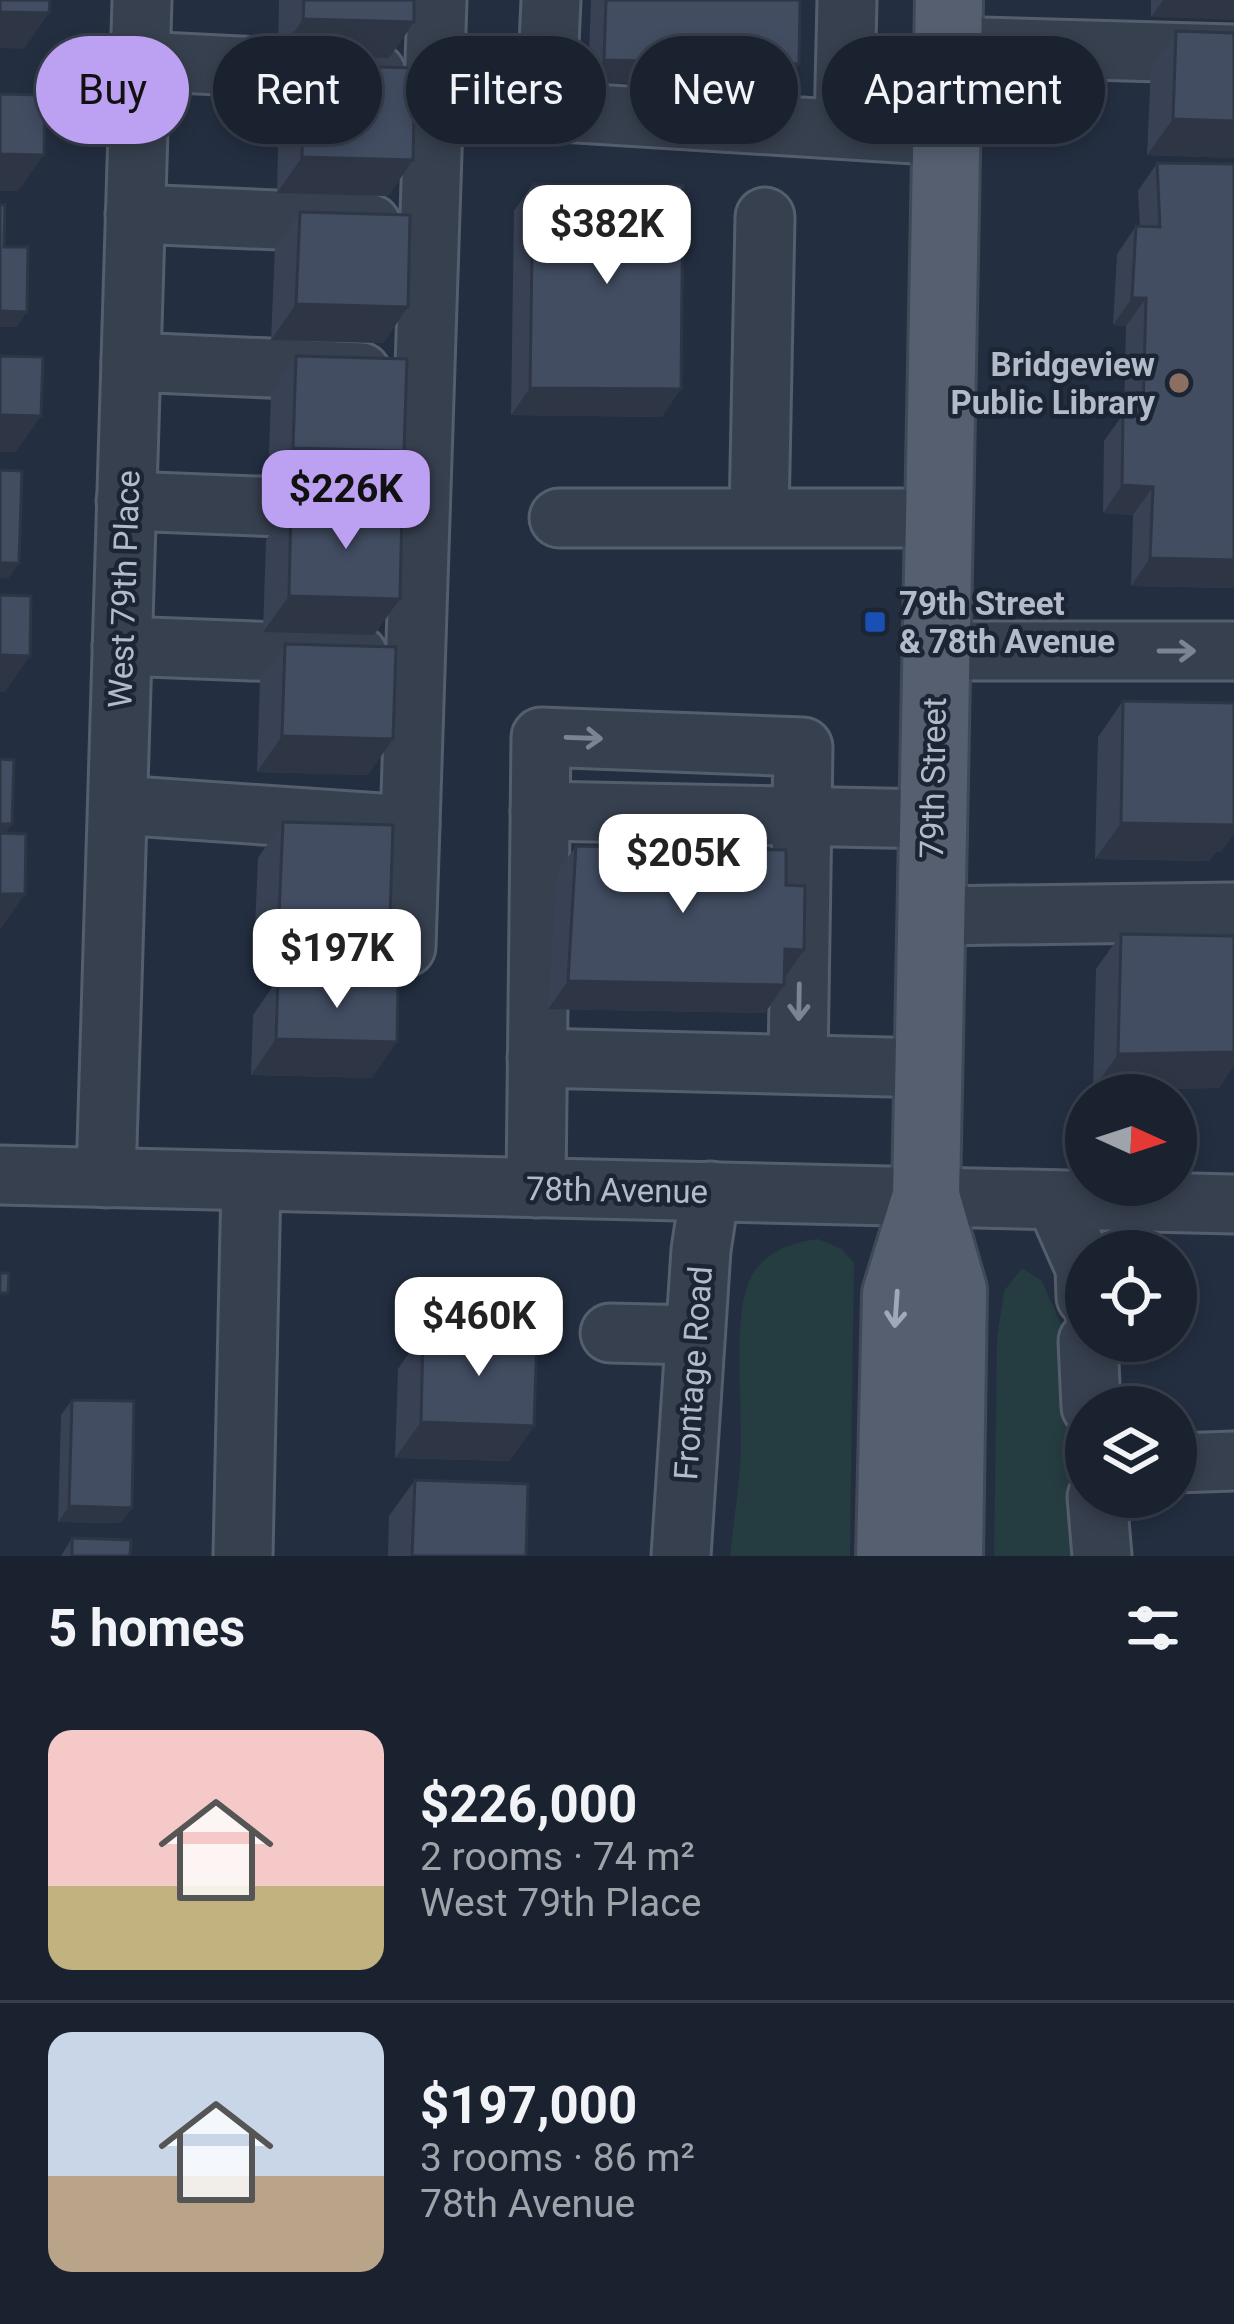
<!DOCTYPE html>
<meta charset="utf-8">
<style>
:root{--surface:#1a2230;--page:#272f3c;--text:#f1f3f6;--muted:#9fa4ab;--line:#383f4c;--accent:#bca0f2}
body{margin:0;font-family:Roboto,sans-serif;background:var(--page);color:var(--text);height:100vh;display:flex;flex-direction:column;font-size:45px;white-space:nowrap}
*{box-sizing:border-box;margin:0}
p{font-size:39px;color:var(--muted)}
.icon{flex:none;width:66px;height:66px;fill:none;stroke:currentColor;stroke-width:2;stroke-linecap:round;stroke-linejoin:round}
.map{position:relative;height:1556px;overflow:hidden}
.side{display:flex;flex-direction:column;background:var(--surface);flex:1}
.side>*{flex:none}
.guide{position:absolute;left:36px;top:36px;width:1164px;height:108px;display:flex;gap:24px}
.needle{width:78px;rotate:93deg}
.fabs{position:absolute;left:1065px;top:1074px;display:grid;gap:24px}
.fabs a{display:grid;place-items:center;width:132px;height:132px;border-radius:50%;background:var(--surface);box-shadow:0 6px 18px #0003,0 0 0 3px var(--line);font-size:60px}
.price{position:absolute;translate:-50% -102px;padding:0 27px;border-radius:24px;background:#fff;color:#222;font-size:39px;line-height:78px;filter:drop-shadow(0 3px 6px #0008)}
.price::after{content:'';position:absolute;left:50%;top:72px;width:36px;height:27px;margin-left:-18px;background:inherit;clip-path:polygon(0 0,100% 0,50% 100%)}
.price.selected{background:var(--accent);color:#111}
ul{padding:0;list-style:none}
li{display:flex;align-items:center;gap:36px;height:300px;padding:0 48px}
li+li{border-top:3px solid var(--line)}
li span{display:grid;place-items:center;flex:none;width:336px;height:240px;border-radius:24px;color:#555}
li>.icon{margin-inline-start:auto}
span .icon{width:144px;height:144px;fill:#fffc;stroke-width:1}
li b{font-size:51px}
h2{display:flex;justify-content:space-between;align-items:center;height:144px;padding:0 48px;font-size:51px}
.chip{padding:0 42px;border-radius:54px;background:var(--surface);box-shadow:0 6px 18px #0003,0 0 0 3px var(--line);font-size:42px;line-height:108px}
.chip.selected{background:var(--accent);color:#111}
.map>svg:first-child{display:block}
</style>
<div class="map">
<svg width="1234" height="1556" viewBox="0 0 1234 1556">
<rect width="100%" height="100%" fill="#232e40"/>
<!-- green -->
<g fill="#253c41">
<path d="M818 1239 842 1249 854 1263 850 1556H730C733 1525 738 1495 740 1464 744 1417 731 1317 750 1279 762 1253 791 1242 818 1239Z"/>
<polygon points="1022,1268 1042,1281 1065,1334 1084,1556 994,1556 997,1338 1004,1291"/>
</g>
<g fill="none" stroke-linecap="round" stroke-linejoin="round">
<!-- minor casing -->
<g stroke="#555e6d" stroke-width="63">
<g id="minor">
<polyline points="551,0 546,111 946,136"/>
<polyline points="948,46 1234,54"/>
<polyline points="140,61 376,73"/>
<polyline points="844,129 847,0"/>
<polyline points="135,214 371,224"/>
<polyline points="131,362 361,372"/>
<polyline points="126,501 363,510"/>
<polyline points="759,517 765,217"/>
<polyline points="559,518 937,518"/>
<polyline points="122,646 358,655"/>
<polyline points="934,651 1234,651"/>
<polyline points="118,805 410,825 437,0"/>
<polyline points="540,811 932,819"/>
<polyline points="932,916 1234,912"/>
<polyline points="406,947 410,825"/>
<polyline points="537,1058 928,1068"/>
<polyline points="0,1175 1234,1204"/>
<polyline points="106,1178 142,0"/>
<polyline points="536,1188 541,737 803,747 798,1062"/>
<polyline points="1055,1200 1085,1268 1086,1297"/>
<polyline points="610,1333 695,1335"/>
<polyline points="1088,1341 1091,1407"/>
<polyline points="1176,1463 1234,1461"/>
<polyline points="1097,1497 1102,1556"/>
<polyline points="243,1556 251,1182"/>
<polyline points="681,1556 701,1250 710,1191"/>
</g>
</g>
<!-- major casing -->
<g stroke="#404958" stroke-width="72">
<g id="major">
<polyline points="926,1196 953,1290 949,1556"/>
<polyline points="890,1556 896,1294 926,1196 949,0"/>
</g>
</g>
<!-- minor -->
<use href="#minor" stroke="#37404f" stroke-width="57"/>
<!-- major -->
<use href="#major" stroke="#555f6f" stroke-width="66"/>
</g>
<!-- wall -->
<g fill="#394254">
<polygon points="279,0 414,0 414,22 389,58 278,55"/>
<polygon points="591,0 800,0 783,86 588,82"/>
<polygon points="1151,0 1234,0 1151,17"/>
<polygon points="1176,31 1234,33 1234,158 1147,155 1151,67"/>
<polygon points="304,65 413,160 388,196 277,193 279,101"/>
<polygon points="1157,163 1234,588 1131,586 1133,515 1103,513 1104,441 1124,413 1126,326 1113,325 1117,254 1136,226 1140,226 1138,191"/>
<polygon points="533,184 662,417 511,415 514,211"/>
<polygon points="300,212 408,307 383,343 271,340 275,248"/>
<polygon points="296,356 379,487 268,484 271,392"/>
<polygon points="291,504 374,635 263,632 266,540"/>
<polygon points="285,644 368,775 257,772 260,680"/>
<polygon points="1123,701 1221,852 1216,852 1209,861 1095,859 1098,737"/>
<polygon points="283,822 365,953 254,950 258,858"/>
<polygon points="576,846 784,977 784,985 765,1013 548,1009 557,873"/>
<polygon points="1121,934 1219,1088 1093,1090 1096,969"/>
<polygon points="278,979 372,1078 251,1075 253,1015"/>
<polygon points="423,1333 534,1426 509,1461 395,1458 398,1369"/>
<polygon points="72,1400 121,1523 58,1522 61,1415"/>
<polygon points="415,1480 526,1556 388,1556 389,1516"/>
<polygon points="72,1538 130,1556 61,1556"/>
</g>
<!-- shaded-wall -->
<g fill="#2e3645">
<polygon points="1163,0 1234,0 1234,20 1151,17"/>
<polygon points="0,12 49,13 24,49 0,48"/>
<polygon points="303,19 414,22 389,58 278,55"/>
<polygon points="604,60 799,64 783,86 588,82"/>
<polygon points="1173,119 1234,121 1234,158 1147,155"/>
<polygon points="0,154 44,155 18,191 0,191"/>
<polygon points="302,157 413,160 388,196 277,193"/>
<polygon points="1132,298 1146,298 1126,326 1113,325"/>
<polygon points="296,304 408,307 383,343 271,340"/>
<polygon points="0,311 27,312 17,327 0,327"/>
<polygon points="530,388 681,389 662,417 511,415"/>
<polygon points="0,415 41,416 16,452 0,452"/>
<polygon points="293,448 404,451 379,487 268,484"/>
<polygon points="1122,485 1153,487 1133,515 1103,513"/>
<polygon points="1150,558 1234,560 1234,588 1131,586"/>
<polygon points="0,563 19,563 8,579 0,578"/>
<polygon points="289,596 400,599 374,635 263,632"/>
<polygon points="0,655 30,656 5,692 0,692"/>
<polygon points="282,736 393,739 368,775 257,772"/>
<polygon points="1234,818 1234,834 1221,852 1216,852 1209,861 1095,859 1121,823"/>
<polygon points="0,824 12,824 1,840 0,840"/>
<polygon points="0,894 25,894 0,930"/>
<polygon points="279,914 390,917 365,953 254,950"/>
<polygon points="785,949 804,950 785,977"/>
<polygon points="568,981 784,985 765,1013 548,1009"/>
<polygon points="276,1039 397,1042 372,1078 251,1075"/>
<polygon points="1234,1052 1234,1066 1219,1088 1093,1090 1118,1054"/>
<polygon points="421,1422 534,1426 509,1461 395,1458"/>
<polygon points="69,1506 132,1508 121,1523 58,1522"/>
</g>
<!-- building -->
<g fill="#424d62" stroke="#2e3645" stroke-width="3">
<polygon points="0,0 50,0 49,13 0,12"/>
<polygon points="304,0 414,0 414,22 303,19"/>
<polygon points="606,0 800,0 799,64 604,60"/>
<polygon points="1176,31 1234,33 1234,121 1173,119"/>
<polygon points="304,65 415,68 413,160 302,157"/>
<polygon points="0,94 45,95 44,155 0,154"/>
<polygon points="1157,163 1234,164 1234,560 1150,558 1153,487 1122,485 1123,413 1143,412 1146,298 1132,298 1136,226 1160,227"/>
<polygon points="533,184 683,185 681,389 530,388"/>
<polygon points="0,205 5,205 4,247 28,247 27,312 0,311"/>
<polygon points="300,212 410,215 408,307 296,304"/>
<polygon points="0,356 43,357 41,416 0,415"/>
<polygon points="296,356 407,359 404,451 293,448"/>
<polygon points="0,470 22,471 19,563 0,563"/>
<polygon points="291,504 402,507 400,599 289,596"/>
<polygon points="0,595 31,596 30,656 0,655"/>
<polygon points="285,644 396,647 393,739 282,736"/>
<polygon points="1123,701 1234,703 1234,825 1121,823"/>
<polygon points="0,759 14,760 12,824 0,824"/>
<polygon points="283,822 393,825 390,917 279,914"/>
<polygon points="0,833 26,834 25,894 0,894"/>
<polygon points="576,846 786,850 786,885 805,886 804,950 785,949 784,985 568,981"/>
<polygon points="1121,934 1234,936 1234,1052 1118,1054"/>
<polygon points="278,979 398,982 397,1042 276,1039"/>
<polygon points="0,1273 9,1273 8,1293 0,1293"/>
<polygon points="423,1333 537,1336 534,1426 421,1422"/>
<polygon points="72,1400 134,1401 132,1508 69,1506"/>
<polygon points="415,1480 528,1484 526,1556 412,1556"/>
<polygon points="72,1538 131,1540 130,1556 72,1556"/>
</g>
<!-- one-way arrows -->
<defs><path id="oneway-shaft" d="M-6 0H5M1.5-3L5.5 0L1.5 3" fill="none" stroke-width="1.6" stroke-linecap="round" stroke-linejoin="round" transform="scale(3)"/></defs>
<g stroke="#7b8493">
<use href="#oneway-shaft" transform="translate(1177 651)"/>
<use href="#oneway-shaft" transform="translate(584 738) rotate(2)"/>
<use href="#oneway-shaft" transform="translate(799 1002) rotate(91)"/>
</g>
<use stroke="#a0a9b8" href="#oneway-shaft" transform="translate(896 1309) rotate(94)"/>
<!-- markers -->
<circle fill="#8d6e63" stroke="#1c2534" stroke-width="4.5" cx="1179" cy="383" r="12"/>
<rect fill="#1a4fb4" stroke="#1c2534" stroke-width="4.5" x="863" y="610" width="24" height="24" rx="6"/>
<g text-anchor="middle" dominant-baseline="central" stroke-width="9" stroke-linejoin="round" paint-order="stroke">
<!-- poi labels -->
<g font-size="33" font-weight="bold" fill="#b3bbca" stroke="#1c2534" text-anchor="end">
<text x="1155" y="364">Bridgeview<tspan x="1155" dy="38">Public Library</tspan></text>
<text x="899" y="603" text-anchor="start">79th Street<tspan x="899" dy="38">&amp; 78th Avenue</tspan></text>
</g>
<!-- street labels -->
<g font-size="33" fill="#b3bbca" stroke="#1c2534">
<text transform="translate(124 589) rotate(-88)">West 79th Place</text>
<text transform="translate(933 778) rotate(-89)">79th Street</text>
<text transform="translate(617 1190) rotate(1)">78th Avenue</text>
<text transform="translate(693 1373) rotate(-86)">Frontage Road</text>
</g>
</g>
</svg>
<div class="fabs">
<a><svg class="needle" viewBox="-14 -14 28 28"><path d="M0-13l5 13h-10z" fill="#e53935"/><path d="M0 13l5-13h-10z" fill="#9fa4ab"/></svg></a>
<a><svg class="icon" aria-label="locate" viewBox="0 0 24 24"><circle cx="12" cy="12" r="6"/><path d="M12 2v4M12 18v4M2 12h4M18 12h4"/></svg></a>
<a><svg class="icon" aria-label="layers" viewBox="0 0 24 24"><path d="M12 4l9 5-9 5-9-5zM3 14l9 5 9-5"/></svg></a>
</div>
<b class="price" style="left:607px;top:287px">$382K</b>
<b class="price selected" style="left:346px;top:552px">$226K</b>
<b class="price" style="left:683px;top:916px">$205K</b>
<b class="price" style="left:337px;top:1011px">$197K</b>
<b class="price" style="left:479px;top:1379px">$460K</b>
<div class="guide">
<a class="chip selected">Buy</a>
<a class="chip">Rent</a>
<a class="chip">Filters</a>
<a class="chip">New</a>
<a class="chip">Apartment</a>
</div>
</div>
<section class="side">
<h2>5 homes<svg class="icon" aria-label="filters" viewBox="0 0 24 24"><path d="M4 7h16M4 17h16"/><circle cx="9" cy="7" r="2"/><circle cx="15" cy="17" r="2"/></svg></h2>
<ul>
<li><span style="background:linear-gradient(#f6c9c9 65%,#c2b280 0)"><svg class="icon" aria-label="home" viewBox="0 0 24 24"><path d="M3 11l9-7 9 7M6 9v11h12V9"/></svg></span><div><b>$226,000</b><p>2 rooms · 74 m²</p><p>West 79th Place</p></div></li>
<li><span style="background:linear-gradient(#c9d6e8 60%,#b9a48a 0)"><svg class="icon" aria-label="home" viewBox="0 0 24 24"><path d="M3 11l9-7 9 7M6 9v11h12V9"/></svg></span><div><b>$197,000</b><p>3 rooms · 86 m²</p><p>78th Avenue</p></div></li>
</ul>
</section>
